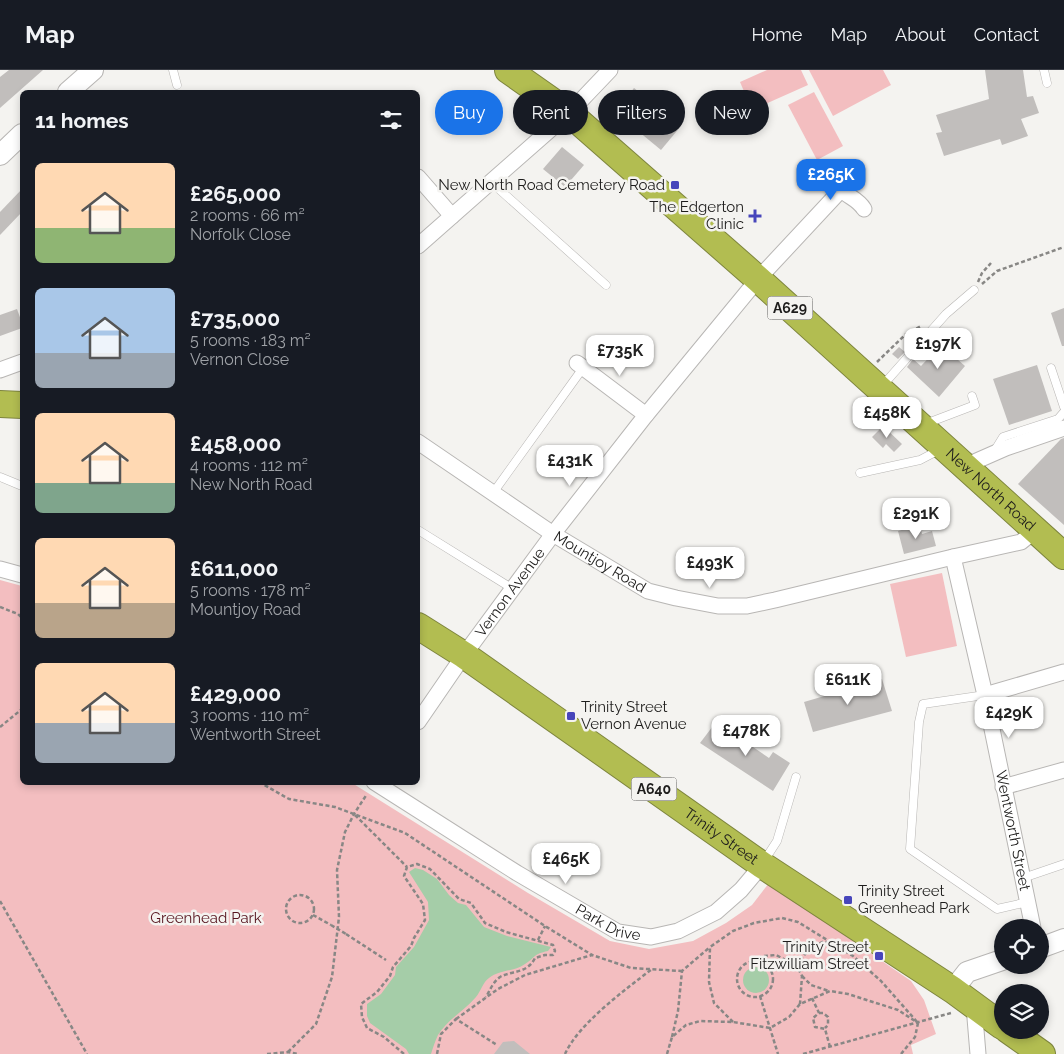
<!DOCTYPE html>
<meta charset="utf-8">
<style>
:root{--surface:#171b24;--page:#242831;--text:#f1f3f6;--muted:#9ea1a6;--line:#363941;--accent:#1a73e8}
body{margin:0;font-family:Raleway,sans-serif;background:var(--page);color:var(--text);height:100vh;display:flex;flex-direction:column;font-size:19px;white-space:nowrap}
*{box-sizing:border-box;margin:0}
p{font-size:16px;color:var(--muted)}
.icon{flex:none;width:28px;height:28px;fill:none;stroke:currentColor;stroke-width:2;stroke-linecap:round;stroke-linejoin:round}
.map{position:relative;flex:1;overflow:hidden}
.sheet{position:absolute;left:20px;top:20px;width:400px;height:695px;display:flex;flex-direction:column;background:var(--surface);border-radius:8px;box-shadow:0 2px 8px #0003}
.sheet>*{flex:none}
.hud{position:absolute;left:435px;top:20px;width:475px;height:45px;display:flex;gap:10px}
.controls{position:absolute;left:994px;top:849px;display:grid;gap:10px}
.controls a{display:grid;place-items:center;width:55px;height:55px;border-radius:50%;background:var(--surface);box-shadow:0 2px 8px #0003;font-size:25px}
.price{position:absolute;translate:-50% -42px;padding:0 11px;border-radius:10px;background:#fff;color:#222;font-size:16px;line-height:32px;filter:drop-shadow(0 1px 2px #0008)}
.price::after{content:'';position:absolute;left:50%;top:30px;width:15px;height:11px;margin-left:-8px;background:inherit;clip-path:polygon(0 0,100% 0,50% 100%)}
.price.current{background:var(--accent);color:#fff}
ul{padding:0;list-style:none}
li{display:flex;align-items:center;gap:15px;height:125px;padding:0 15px}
li span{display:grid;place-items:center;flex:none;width:140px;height:100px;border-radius:8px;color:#555}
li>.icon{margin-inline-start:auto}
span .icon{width:60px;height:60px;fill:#fffc;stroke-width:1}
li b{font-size:21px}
h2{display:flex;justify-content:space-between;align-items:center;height:60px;padding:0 15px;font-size:21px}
.pill{padding:0 18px;border-radius:22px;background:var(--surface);box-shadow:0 2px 8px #0003;font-size:18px;line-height:45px}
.pill.current{background:var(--accent);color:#fff}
header{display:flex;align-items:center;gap:30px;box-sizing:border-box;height:70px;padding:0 25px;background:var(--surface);border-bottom:1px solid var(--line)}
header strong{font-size:24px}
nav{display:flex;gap:28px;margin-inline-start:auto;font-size:18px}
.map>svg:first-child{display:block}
</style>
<header>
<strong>Map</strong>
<nav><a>Home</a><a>Map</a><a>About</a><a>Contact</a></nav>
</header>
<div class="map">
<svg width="1064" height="984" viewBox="0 0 1064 984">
<rect width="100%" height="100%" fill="#f4f3f0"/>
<!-- green -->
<g fill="#f3bec0">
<polygon points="767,0 801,0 808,15 752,40 740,12"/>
<polygon points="809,0 883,0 891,15 833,46"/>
<polygon points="814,22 843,76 817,90 788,35"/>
<polygon points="942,503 957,576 906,587 890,514"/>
<polygon points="0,510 22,516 22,712 352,713 528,823 610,871 649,879 693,871 726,853 752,835 769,813 911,911 924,930 936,964 911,975 913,984 0,984"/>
</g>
<!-- water -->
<g fill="#a5cda8">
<path d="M415 798 423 800 437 809 449 825 458 833 466 835 484 857 507 866 551 877 548 881C533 884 536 887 525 894 514 902 500 899 489 908 483 912 481 921 476 927 464 941 447 950 438 965 435 971 433 978 431 984H409L406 979 370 953 367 946V934L381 924 395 905 396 897 414 877 429 850 428 832 409 802Z"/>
<circle cx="756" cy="910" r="13"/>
</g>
<!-- building -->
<g fill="#c1bebc">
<polygon points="9,0 43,0 0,38 0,7"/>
<polygon points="985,0 1023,0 1027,27 1033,26 1039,43 1021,49 1028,66 1002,75 1000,69 944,86 936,63 942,62 936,45 989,29"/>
<polygon points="634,18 681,56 661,80 615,42"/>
<polygon points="562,77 584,95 565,117 543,99"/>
<polygon points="22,119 22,142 0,165 0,142"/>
<polygon points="1064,238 1064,276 1062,276 1051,243"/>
<polygon points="17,239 22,253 22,258 0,266 0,245"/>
<polygon points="941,275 965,296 939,327 907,297 913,289 921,296"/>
<polygon points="899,277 905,282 898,289 892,284"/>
<polygon points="1037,295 1052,341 1009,355 993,309"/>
<polygon points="883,356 902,374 894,382 886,374 883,378 872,367"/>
<polygon points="1064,368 1064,455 1018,414 1061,369"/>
<polygon points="920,455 922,464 932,461 936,476 904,484 898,461"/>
<polygon points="882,609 892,641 813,662 804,632"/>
<polygon points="716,652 769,688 773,682 790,693 773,721 700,673"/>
<polygon points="514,971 530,984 494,984 503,972"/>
</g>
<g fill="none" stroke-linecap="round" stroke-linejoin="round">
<!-- lane casing -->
<g stroke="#b8b6b4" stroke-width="9">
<g id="lane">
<polyline points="173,0 177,15"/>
<polyline points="1044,0 1047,13"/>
<polyline points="491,112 606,215"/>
<polyline points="1051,298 1064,337"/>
<polyline points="883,315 946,244 974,220"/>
<polyline points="925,354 975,335 972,326"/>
<polyline points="995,380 1003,367 1058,349 1064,342"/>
<polyline points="860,403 920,390 941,379"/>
<polyline points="0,407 22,416"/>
<polyline points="493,423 583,298"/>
<polyline points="418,460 513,519"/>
<polyline points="985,625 923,634 919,652 910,779 997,839 1028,832"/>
<polyline points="764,791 777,771 796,707"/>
<polyline points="1023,808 1064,794"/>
</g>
</g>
<!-- street casing -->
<g stroke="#b8b6b4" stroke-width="17">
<g id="street">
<polyline points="418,107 452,146"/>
<path d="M839 107C838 127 855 124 864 139"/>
<polyline points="418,176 569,43 610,0"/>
<polyline points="577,293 646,345"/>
<polyline points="0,300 22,292"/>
<path id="s1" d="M418 372 553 464 648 521 676 528 718 536H747L775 530 953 487 1021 472 1036 460"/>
<polyline points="965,396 1006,378 1064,358"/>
<path id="s2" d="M953 487 985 625 1033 858"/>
<polyline points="0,499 22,505"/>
<polyline points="985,625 1064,602"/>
<path id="s3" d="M418 652 464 585 553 464 646 345 758 209 841 120"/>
<path id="s4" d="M374 712 517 803 618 862 651 867 678 861 716 842 741 820 762 795"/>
<polyline points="1003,717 1064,700"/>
<polyline points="974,936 978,984"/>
</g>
</g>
<!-- secondary casing -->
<g stroke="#b8b6b4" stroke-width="22">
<g id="secondary">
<polyline points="68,22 93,0"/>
<polyline points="0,85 22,64"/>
<polyline points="1040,878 1064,869"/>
<polyline points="953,920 967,902 1002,890"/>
</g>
</g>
<!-- highway casing -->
<g stroke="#7e853e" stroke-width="28">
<g id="highway">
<path id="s5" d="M508 0 569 43 758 209 1064 486"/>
<polyline points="0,334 22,335"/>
<path id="s6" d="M418 556 464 585 762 795 953 920 1002 956"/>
<polyline points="1008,960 1042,984"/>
</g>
</g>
<!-- path -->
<g stroke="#888785" stroke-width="2.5" stroke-dasharray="4 2.5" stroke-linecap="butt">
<polyline points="978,212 982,203 991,193"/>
<polyline points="982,214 997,201 1064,177"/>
<polyline points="877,292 905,265 921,256"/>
<polyline points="0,537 18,544 22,548"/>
<polyline points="0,657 22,639"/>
<polyline points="259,712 289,729 335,737 405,763 545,856 592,885"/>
<polyline points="355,745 407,797"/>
<circle cx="300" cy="839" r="14"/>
<polyline points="0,831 87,984"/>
<polyline points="313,845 331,855"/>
<polyline points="346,864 386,890"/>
<polyline points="538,870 545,856"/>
<polyline points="752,891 763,886 776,885 797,896 802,906 800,934"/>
<circle cx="755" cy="909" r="18"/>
<path d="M797 896C803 883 812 878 824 871L829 873"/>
<polyline points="802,906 811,915 829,921"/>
<polyline points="760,926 778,984"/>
<polyline points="812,928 819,943 813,948 815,957 825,959 830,977"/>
<polyline points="819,943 823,943 828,947 828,955 825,958"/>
<polyline points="456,949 498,919 525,905 592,885 631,898 682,901"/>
<polyline points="733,952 714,933 709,912 710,877 733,861 754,853 782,848 798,852 853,886 881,911 918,953"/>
<polyline points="672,967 678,941 682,901 710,877"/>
<polyline points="288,982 316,954 332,907 339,847 337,800 345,762 354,744 367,724"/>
<polyline points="267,984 288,982 298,984"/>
<path d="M404 984 384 967 367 958 362 947 361 934 377 922 390 906 393 897 411 876 414 868 425 850 423 834 404 806 407 797 417 794 430 799 459 829 471 833 485 853 506 862 553 875 555 881 553 885H545L535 888C527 904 513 900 500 907 493 912 490 920 486 927"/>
<polyline points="437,984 441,964 456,949 497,975"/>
<path d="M565 984C579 953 625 920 652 899"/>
<polyline points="667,984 672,967 686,955 700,951 733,952 770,958 789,947 800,934 830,921 848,924 898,940 915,951"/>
<polyline points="803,984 951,943"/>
<polyline points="901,984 915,967 918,953"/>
</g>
<!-- lane -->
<use href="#lane" stroke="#fff" stroke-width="8"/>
<!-- street -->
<use href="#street" stroke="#fff" stroke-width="15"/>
<!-- secondary -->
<use href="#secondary" stroke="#fff" stroke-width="20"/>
<!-- highway -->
<use href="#highway" stroke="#b2bd51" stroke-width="26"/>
<!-- path-bridge -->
<polyline stroke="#888785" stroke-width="2.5" stroke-dasharray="4 2.5" stroke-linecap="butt" points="331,855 346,864"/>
</g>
<!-- markers -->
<g fill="#4745bb" stroke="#f4f3f0" stroke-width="2">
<rect x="670" y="110" width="10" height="10" rx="2.5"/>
<path d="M752.5 138.5h5v5h5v5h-5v5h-5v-5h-5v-5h5z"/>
<rect x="566" y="641" width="10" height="10" rx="2.5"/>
<rect x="843" y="825" width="10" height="10" rx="2.5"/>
<rect x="874" y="881" width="10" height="10" rx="2.5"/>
</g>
<g text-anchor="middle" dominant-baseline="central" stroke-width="5" stroke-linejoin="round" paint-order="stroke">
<!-- shield labels -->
<g fill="#f4f3f0" stroke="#5e5d5c" stroke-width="1">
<rect x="767.5" y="226.5" width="45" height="23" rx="4"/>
<rect x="631.5" y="707.5" width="45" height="23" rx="4"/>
</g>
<g font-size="14" font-weight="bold" fill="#1e1d1c">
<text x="790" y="238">A629</text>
<text x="654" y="719">A640</text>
</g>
<!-- poi labels -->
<g font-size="15" fill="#1e1d1c" stroke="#f4f3f0" text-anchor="end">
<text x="665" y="115">New North Road Cemetery Road</text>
<text x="744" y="137">The Edgerton<tspan x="744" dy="17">Clinic</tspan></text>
<text x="581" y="637" text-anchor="start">Trinity Street<tspan x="581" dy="17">Vernon Avenue</tspan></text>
<text x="858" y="821" text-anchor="start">Trinity Street<tspan x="858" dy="17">Greenhead Park</tspan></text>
<text x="869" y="877">Trinity Street<tspan x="869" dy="17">Fitzwilliam Street</tspan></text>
</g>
<!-- street labels -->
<g font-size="15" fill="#1e1d1c" stroke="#f4f3f0">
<text stroke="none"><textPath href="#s5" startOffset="640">New North Road</textPath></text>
<text stroke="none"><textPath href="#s1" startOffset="218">Mountjoy Road</textPath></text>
<text stroke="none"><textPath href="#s3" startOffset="159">Vernon Avenue</textPath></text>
<text stroke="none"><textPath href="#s2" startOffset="280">Wentworth Street</textPath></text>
<text stroke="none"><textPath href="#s6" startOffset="369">Trinity Street</textPath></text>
<text stroke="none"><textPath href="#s4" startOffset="274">Park Drive</textPath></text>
</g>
<!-- park labels -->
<g font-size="15" fill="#57151f" stroke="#f4f3f0">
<text x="206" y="848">Greenhead Park</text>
</g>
</g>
</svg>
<div class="controls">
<a><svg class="icon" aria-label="locate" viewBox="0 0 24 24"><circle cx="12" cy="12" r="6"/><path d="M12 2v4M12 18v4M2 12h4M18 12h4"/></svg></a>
<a><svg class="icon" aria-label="layers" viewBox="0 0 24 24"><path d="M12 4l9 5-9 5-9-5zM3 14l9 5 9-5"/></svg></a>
</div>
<b class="price current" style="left:831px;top:131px">£265K</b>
<b class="price" style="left:938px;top:300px">£197K</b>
<b class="price" style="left:620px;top:307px">£735K</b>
<b class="price" style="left:887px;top:369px">£458K</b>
<b class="price" style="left:570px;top:417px">£431K</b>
<b class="price" style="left:916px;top:470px">£291K</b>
<b class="price" style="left:710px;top:519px">£493K</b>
<b class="price" style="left:848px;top:636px">£611K</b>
<b class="price" style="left:1009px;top:669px">£429K</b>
<b class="price" style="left:746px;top:687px">£478K</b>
<b class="price" style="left:566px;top:815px">£465K</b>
<div class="hud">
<a class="pill current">Buy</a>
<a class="pill">Rent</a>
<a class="pill">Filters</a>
<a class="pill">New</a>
</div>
<section class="sheet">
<h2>11 homes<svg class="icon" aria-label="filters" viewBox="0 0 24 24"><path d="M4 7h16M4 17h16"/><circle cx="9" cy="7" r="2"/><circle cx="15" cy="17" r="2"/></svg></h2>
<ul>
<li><span style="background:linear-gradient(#ffd9b3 65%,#8fb573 0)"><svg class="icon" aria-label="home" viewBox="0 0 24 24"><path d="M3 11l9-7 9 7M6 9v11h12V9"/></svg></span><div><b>£265,000</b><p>2 rooms · 66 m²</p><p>Norfolk Close</p></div></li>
<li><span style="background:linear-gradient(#a9c7e8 65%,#9aa5b1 0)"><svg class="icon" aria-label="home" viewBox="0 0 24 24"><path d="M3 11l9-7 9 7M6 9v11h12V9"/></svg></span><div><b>£735,000</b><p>5 rooms · 183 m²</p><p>Vernon Close</p></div></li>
<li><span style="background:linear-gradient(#ffd9b3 70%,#7fa58c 0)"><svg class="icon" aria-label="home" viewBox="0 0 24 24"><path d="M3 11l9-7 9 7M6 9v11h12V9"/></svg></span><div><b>£458,000</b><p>4 rooms · 112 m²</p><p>New North Road</p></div></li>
<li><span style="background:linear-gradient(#ffd9b3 65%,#b9a48a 0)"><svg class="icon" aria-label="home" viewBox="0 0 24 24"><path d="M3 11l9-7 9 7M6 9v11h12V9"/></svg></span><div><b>£611,000</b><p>5 rooms · 178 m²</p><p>Mountjoy Road</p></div></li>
<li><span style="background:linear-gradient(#ffd9b3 60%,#9aa5b1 0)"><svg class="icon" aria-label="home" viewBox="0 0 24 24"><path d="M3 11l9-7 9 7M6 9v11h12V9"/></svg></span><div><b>£429,000</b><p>3 rooms · 110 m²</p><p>Wentworth Street</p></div></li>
</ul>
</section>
</div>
